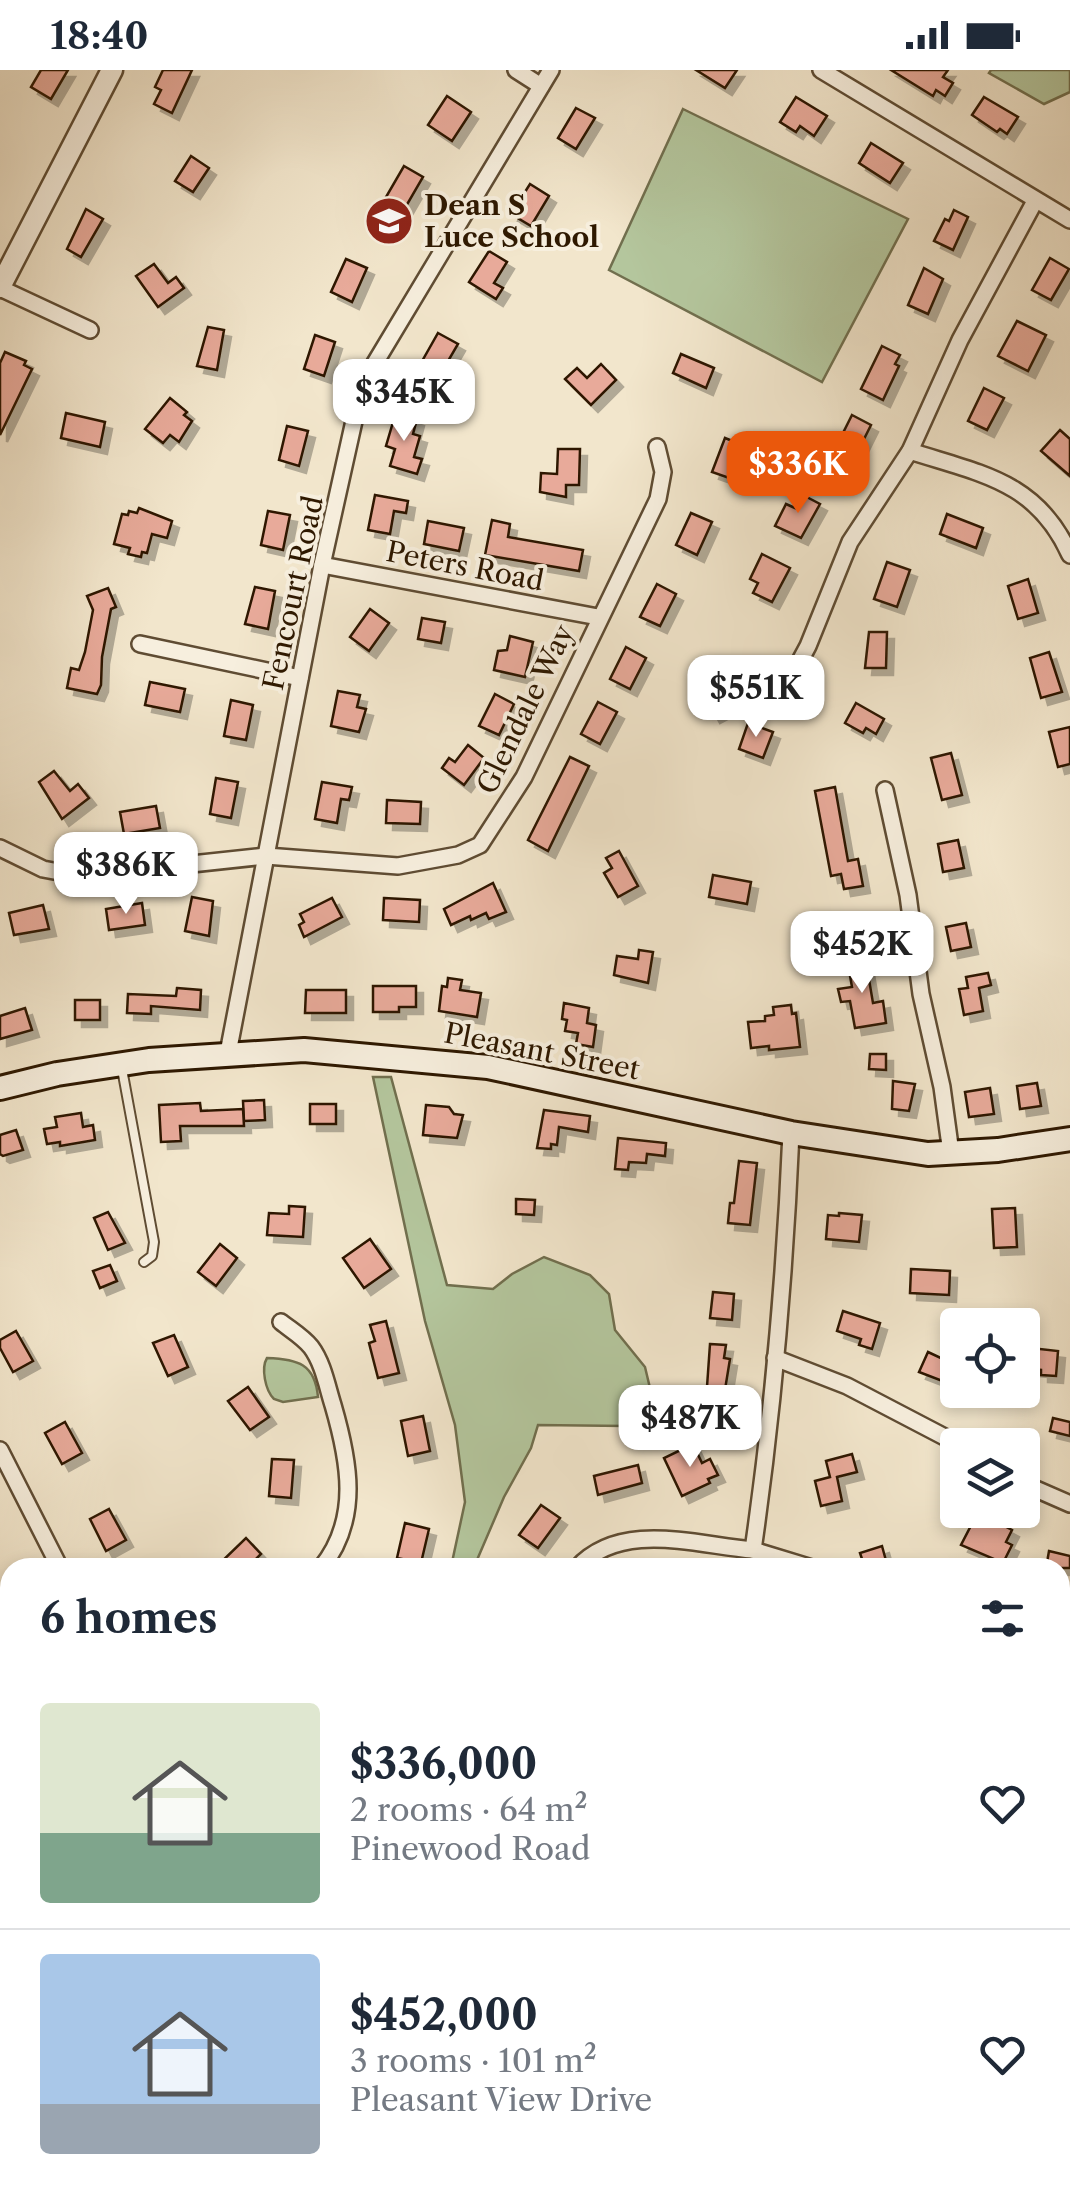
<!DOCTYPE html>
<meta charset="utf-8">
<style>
:root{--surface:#fff;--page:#f6f6f7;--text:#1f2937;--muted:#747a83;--line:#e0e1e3;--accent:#ea580c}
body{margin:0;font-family:"Libre Caslon Text",serif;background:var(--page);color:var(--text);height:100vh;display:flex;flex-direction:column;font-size:38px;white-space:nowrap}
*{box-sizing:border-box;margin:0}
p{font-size:32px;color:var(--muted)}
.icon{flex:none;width:55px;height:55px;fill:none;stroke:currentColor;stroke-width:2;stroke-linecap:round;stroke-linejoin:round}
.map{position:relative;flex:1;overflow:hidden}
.details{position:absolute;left:0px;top:1488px;width:1070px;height:642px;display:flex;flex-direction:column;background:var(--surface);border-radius:30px 30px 0 0;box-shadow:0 5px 15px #0003}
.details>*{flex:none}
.fabs{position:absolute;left:940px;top:1238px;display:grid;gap:20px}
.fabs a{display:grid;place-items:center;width:100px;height:100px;border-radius:10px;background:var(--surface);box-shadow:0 5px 15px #0003;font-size:50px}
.price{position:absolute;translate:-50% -85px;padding:0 22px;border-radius:20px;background:#fff;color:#222;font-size:32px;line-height:65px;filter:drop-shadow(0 2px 5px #0008)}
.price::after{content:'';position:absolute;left:50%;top:60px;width:30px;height:22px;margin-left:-15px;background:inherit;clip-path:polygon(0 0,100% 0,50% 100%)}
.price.current{background:var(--accent);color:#fff}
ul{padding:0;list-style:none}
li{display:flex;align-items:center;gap:30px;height:250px;padding:0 40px}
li+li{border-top:2px solid var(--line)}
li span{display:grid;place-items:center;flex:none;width:280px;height:200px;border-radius:10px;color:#555}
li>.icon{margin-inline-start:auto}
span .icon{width:120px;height:120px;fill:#fffc;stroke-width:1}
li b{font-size:42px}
h2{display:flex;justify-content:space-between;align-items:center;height:120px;padding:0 40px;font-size:42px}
.status{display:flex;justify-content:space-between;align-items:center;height:70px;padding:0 50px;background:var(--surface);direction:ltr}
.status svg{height:28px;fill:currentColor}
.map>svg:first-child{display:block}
</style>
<div class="status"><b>18:40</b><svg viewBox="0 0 49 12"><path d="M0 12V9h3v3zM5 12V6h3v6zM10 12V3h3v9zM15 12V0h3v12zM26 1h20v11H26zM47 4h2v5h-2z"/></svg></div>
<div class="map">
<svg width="1070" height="2129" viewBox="0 0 1070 2129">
<defs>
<filter id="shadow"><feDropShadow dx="7" dy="7" stdDeviation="0" flood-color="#0004"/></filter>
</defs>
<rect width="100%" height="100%" fill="#f2e6cc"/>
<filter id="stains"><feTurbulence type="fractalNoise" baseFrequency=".002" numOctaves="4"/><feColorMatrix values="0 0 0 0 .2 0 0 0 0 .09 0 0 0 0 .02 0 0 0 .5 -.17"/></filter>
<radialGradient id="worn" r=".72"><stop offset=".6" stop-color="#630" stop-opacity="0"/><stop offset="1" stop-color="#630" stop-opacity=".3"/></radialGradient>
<!-- green -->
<g fill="#b4c69d" stroke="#716f4e" stroke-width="2.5">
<polygon points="991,0 1070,0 1070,22 1044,34 989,3"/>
<polygon points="683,39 908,149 822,312 609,200"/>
<polygon points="373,1007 391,1007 447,1215 493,1219 512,1204 544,1187 590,1205 609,1224 615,1260 645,1297 654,1335 625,1356 538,1355 531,1378 504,1427 474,1497 451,1497 465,1432 455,1355 425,1251"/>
<path d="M267 1288C298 1289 315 1294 318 1327L283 1332 274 1329C265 1320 261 1298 267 1288Z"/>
<path d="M0 1635C10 1652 10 1674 10 1694L0 1701Z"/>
<polygon points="1060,1919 1070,1921 1070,2129 122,2129 136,2120 1060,2120"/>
</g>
<!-- building -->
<g fill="#e8aa9a" stroke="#2e1800" stroke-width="2.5" filter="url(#shadow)">
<polygon points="41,0 68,0 51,29 31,17"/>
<polygon points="163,0 192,0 172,43 154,34 161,20 155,17"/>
<polygon points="696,0 737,0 725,18"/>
<polygon points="891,0 948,0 943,7 953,13 945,26 936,20 933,26"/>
<polygon points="447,26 471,42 452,71 428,55"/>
<polygon points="796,27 827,46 814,66 800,56 796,62 780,52"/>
<polygon points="984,27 1018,47 1007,64 1000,59 997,62 972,45"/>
<polygon points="576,38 595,48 576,79 558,68"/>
<polygon points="871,73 903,93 890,113 859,93"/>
<polygon points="191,86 209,98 193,122 175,111"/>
<polygon points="404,96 423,107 405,138 386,127"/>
<polygon points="530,114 549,126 531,156 511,144"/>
<polygon points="86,139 103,149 81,187 67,179"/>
<polygon points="954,140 968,147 953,180 934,171 945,149 949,151"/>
<polygon points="489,181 507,192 494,213 503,218 496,229 469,212"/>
<polygon points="1050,188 1069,199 1051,230 1032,220"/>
<polygon points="346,189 367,198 352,232 331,222"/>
<polygon points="154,194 168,213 176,207 184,218 158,237 136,206"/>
<polygon points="924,198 943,209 928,244 908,235"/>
<polygon points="1017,251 1046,265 1028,301 998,286"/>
<polygon points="208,257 224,260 217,300 197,296"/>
<polygon points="438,263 458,274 440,305 421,293"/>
<polygon points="315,265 335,272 324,306 304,299"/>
<polygon points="882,276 900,285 895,294 899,296 883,330 861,319"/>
<polygon points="5,282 26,291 24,295 32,299 0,365 0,293"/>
<polygon points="681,284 714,298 706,318 673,303"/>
<polygon points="601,294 616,310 591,335 565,309 577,298 587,308"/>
<polygon points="984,318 1004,328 987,360 968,351"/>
<polygon points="170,328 187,342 184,345 192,351 179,372 170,365 163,373 145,359"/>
<polygon points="396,342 417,349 413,364 420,366 414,387 422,389 417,404 390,396 395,379 386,376"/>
<polygon points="66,343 105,352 100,377 61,368"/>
<polygon points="852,345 871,355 854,389 835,379"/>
<polygon points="287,356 308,361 299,396 279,390"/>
<polygon points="1060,360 1070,369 1070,406 1041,381"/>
<polygon points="725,368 745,376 732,409 712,402"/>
<polygon points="558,379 580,379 579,415 566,415 566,427 540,422 541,403 557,404"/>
<polygon points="801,424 820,434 801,468 775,456 786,434 795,438"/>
<polygon points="375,425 408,431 406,443 394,441 390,464 368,460"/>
<polygon points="139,438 172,451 167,468 152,464 147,483 142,482 141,487 128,484 130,478 114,474 122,444 128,445 129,441 137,443"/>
<polygon points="268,441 290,445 283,480 261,475"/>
<polygon points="691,443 712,452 697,485 676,475"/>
<polygon points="947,444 983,458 976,478 940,464"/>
<polygon points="492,450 510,454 508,467 583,480 579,501 485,485"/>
<polygon points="428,451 464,458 459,481 424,474"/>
<polygon points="762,484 790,498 772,532 753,523 758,513 750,509"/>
<polygon points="887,492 910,500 897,537 874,529"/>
<polygon points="1028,509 1038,543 1018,549 1008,516"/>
<polygon points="657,514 676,524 660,556 640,547"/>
<polygon points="255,517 275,521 268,559 245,554"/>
<polygon points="108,518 116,537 111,539 102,587 101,615 97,624 67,618 71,598 79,600 85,582 93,540 87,526"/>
<polygon points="370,539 389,553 369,581 350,567"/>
<polygon points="422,548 445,552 441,573 418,569"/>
<polygon points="869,562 887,562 886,598 865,598"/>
<polygon points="510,566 533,572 525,607 494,600 498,581 507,580"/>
<polygon points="626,577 646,588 630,619 610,609"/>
<polygon points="1049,582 1062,622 1041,628 1030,588"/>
<polygon points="714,602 732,636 713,646 695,612"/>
<polygon points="150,612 185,619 180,642 145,635"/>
<polygon points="338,621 360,625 357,637 366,639 359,662 331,656"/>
<polygon points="495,624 514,634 499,665 479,656"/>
<polygon points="231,630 253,635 246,670 224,666"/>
<polygon points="598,632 617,642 600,674 581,664"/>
<polygon points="856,633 884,649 876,664 866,658 863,663 845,653"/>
<polygon points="748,653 773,662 763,688 739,679"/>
<polygon points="1070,657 1070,694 1058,697 1049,662"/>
<polygon points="468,675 484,688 464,715 442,698 449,688 455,692"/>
<polygon points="951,683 962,725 942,730 931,688"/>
<polygon points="570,687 589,696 548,781 528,770"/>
<polygon points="54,701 70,721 78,714 89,728 62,749 39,712"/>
<polygon points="216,708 238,712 231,748 210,744"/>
<polygon points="322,712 352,717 349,730 341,729 337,753 315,749"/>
<polygon points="835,717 848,791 858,789 863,816 844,819 841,804 831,806 815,721"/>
<polygon points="387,730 421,732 420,754 386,753"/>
<polygon points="156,736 160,758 124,764 120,742"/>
<polygon points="958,770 964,798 943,802 938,774"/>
<polygon points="619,781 638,816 618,827 604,803 612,798 606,788"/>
<polygon points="713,805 751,812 747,834 709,827"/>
<polygon points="493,813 506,842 489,849 486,843 471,850 470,846 451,855 444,839"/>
<polygon points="192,827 213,831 209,866 185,861"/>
<polygon points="332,828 342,847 304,867 299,855 304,852 300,844"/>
<polygon points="384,828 420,830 419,852 383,850"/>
<polygon points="142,833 145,855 109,860 106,839"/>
<polygon points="43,835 49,859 14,865 9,843"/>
<polygon points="863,848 864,857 871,856 875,882 854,885 848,850"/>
<polygon points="966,853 971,877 951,881 946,857"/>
<polygon points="639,880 653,882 648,913 614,905 617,886 638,889"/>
<polygon points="865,886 873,933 883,931 886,953 855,958 850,931 841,932 838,919 852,917 847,889"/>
<polygon points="988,903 991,915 979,918 983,941 964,945 959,919 968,918 966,907"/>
<polygon points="448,908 462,910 460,920 481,923 477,947 439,941 442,916 447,917"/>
<polygon points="373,916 416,916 416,937 399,937 399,942 373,942"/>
<polygon points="177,918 201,920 200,940 151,936 151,944 127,943 128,924 176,926"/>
<polygon points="306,920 346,920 346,943 305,943"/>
<rect x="75" y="930" width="25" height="20"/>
<polygon points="564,933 589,938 587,953 596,955 593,977 576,974 578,963 565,961 567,950 562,949"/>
<polygon points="791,935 792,944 796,943 800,977 769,980 769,976 751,978 748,952 765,951 765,946 774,945 773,937"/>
<polygon points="25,938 32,960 0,969 0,946"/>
<polygon points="870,984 886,984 886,1000 869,999"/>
<polygon points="893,1011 915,1014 909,1041 892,1039"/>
<polygon points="1037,1013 1041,1036 1020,1039 1017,1016"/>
<polygon points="990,1018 994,1044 969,1047 965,1022"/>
<polygon points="264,1030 265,1050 244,1051 243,1031"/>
<polygon points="200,1033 201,1041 243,1039 244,1056 180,1056 181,1071 161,1072 159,1035"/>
<rect x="310" y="1034" width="26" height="20"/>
<polygon points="426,1035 449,1037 454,1044 463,1045 457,1068 423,1065"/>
<polygon points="544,1040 590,1046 588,1062 559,1057 557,1075 551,1074 551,1079 537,1078"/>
<polygon points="81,1043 83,1057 93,1055 95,1070 60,1076 60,1072 47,1074 44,1059 57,1057 55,1047"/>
<polygon points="16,1060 23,1080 3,1086 0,1084 0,1065"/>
<polygon points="618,1068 666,1073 665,1086 647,1084 646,1093 629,1092 628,1100 615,1099"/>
<polygon points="739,1091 757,1093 750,1155 728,1153 730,1133 734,1133"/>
<polygon points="516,1129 535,1130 534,1145 516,1144"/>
<polygon points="289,1136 305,1137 303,1167 267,1165 269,1143 289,1144"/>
<polygon points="1015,1138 1017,1177 994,1178 992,1139"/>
<polygon points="108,1142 125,1173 108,1180 94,1148"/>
<polygon points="839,1143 862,1145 859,1172 826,1169 828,1145 839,1146"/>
<polygon points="370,1169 391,1199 364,1218 343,1188"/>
<polygon points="220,1174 237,1188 216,1216 198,1202"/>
<polygon points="110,1195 117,1211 100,1218 93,1201"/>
<polygon points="911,1199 950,1201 949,1225 910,1223"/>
<polygon points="713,1222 734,1224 732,1250 710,1248"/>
<polygon points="843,1241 880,1253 872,1279 859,1275 861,1269 837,1261"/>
<polygon points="386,1251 399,1303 378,1308 369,1273 375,1271 370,1255"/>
<polygon points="16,1261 33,1291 13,1302 0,1278 0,1270"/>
<polygon points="174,1265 188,1297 168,1306 153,1273"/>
<polygon points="710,1274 726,1275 724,1288 730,1289 723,1332 706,1331"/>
<polygon points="1022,1277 1058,1281 1056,1306 1041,1305 1041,1300 1022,1298"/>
<polygon points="928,1282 958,1296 958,1317 919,1302"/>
<polygon points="248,1317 269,1347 250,1360 228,1331"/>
<polygon points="423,1346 430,1381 408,1386 401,1351"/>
<polygon points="1053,1348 1070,1352 1070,1366 1050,1361"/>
<polygon points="65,1352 82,1383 62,1394 45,1363"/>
<polygon points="693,1374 702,1393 710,1389 718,1405 708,1409 710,1413 682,1426 664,1388"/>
<polygon points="852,1384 857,1402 837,1407 842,1431 821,1436 815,1411 830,1407 826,1391"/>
<polygon points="272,1389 294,1390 291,1428 269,1426"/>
<polygon points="638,1395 642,1413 598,1425 594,1406"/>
<polygon points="541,1435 560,1448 538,1478 519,1465"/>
<polygon points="109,1439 126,1470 106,1481 90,1449"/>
<polygon points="978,1442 1012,1460 1006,1472 1012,1475 1003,1493 961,1475"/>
<polygon points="405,1453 429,1459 421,1493 397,1488"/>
<polygon points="246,1468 261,1484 247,1498 215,1498"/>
<polygon points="882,1476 888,1498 865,1498 860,1483"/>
<polygon points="1049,1481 1070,1486 1070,1498 1046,1498"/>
</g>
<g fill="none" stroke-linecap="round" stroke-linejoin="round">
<!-- service casing -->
<g stroke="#5f4c33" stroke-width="12">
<polyline id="service" points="122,999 154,1172 152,1186 144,1192"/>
</g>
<!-- minor casing -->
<g stroke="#5f4c33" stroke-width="20">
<g id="minor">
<polyline points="516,0 541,16"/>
<polyline points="821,0 1070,150"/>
<polyline points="0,218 90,260"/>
<path d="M910 381C981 404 1037 411 1070 485"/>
<polyline points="322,495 598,547"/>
<polyline points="140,574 300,608"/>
<polyline points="793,604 808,576 850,472 910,381 960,270 1035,131"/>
<polyline points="885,720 908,825 921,924 942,1017 951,1083"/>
<polyline points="0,778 43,799 80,806 266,786 398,796 458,785 480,775 524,707 658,429 663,402 657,377"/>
<polyline points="228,983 322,495 354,351 375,293 551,0"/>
<path d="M791 1063C785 1202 773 1342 753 1480L812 1498"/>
<path d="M281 1252C291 1260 303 1267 311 1277 323 1293 327 1316 333 1335 349 1390 361 1449 321 1498"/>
<polyline points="775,1288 847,1316 960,1375"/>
<polyline points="0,1380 60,1498"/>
<polyline points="1022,1413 1070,1434"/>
<path d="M577 1498C621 1450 695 1475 753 1480"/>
<polyline points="1060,1752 1070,1760"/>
<polyline points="0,1845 10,1839"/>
<polyline points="0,1882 10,1903"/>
<polyline points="89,2120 90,2124"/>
</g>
</g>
<!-- tertiary casing -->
<g stroke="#5f4c33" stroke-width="25">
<polyline id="tertiary" points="0,217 112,0"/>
</g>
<!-- secondary casing -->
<g stroke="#2e1800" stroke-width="28">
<polyline id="secondary" points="0,1018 57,1004 149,990 304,980 488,997 791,1063 928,1084 998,1080 1070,1069"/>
</g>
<!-- service -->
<use href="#service" stroke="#f7efde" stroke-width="8"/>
<!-- minor -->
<use href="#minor" stroke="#f7efde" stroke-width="15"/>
<!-- tertiary -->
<use href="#tertiary" stroke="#f7efde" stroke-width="20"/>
<!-- secondary -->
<use href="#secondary" stroke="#f7efde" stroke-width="22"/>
</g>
<!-- icons -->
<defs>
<g id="school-disc" transform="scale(2.5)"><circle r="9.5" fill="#8f2418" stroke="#f7efde"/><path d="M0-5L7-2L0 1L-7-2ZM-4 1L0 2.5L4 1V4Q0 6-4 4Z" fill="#fff"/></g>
</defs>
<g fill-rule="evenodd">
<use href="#school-disc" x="389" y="151"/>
</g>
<g text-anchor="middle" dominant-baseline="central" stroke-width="8" stroke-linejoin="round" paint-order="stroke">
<!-- poi labels -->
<g font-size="28" font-weight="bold" fill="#2e1800" stroke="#f7efde" text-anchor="start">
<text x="424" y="135">Dean S<tspan x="424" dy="32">Luce School</tspan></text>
</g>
<!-- street labels -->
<g font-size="28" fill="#2e1800" stroke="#f7efde">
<text transform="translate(465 496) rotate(11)">Peters Road</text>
<text transform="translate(293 523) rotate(-78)">Fencourt Road</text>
<text transform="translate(525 639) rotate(-64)">Glendale Way</text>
<text transform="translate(542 981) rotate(11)">Pleasant Street</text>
</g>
</g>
<rect width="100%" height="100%" filter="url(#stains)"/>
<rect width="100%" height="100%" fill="url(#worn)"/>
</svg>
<div class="fabs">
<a><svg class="icon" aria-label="locate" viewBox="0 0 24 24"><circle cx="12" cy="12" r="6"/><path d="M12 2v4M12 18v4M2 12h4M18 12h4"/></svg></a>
<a><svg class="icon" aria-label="layers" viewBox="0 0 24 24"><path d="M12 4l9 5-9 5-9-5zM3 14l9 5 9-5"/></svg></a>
</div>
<b class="price" style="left:404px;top:374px">$345K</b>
<b class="price current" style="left:798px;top:446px">$336K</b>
<b class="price" style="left:756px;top:670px">$551K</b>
<b class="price" style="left:126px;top:847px">$386K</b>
<b class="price" style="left:862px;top:926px">$452K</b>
<b class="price" style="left:690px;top:1400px">$487K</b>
<section class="details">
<h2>6 homes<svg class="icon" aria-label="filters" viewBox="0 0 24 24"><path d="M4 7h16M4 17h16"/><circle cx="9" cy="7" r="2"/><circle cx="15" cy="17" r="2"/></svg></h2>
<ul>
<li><span style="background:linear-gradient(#dfe7d0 65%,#7fa58c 0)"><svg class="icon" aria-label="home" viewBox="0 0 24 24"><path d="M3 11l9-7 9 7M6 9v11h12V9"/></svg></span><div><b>$336,000</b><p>2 rooms · 64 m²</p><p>Pinewood Road</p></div><svg class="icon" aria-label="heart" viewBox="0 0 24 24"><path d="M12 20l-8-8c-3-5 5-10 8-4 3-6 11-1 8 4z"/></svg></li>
<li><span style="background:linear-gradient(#a9c7e8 75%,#9aa5b1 0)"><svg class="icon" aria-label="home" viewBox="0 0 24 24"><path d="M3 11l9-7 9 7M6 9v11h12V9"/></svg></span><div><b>$452,000</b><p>3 rooms · 101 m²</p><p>Pleasant View Drive</p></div><svg class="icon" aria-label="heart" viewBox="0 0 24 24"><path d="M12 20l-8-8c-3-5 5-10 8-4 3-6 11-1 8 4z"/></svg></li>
</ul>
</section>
</div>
